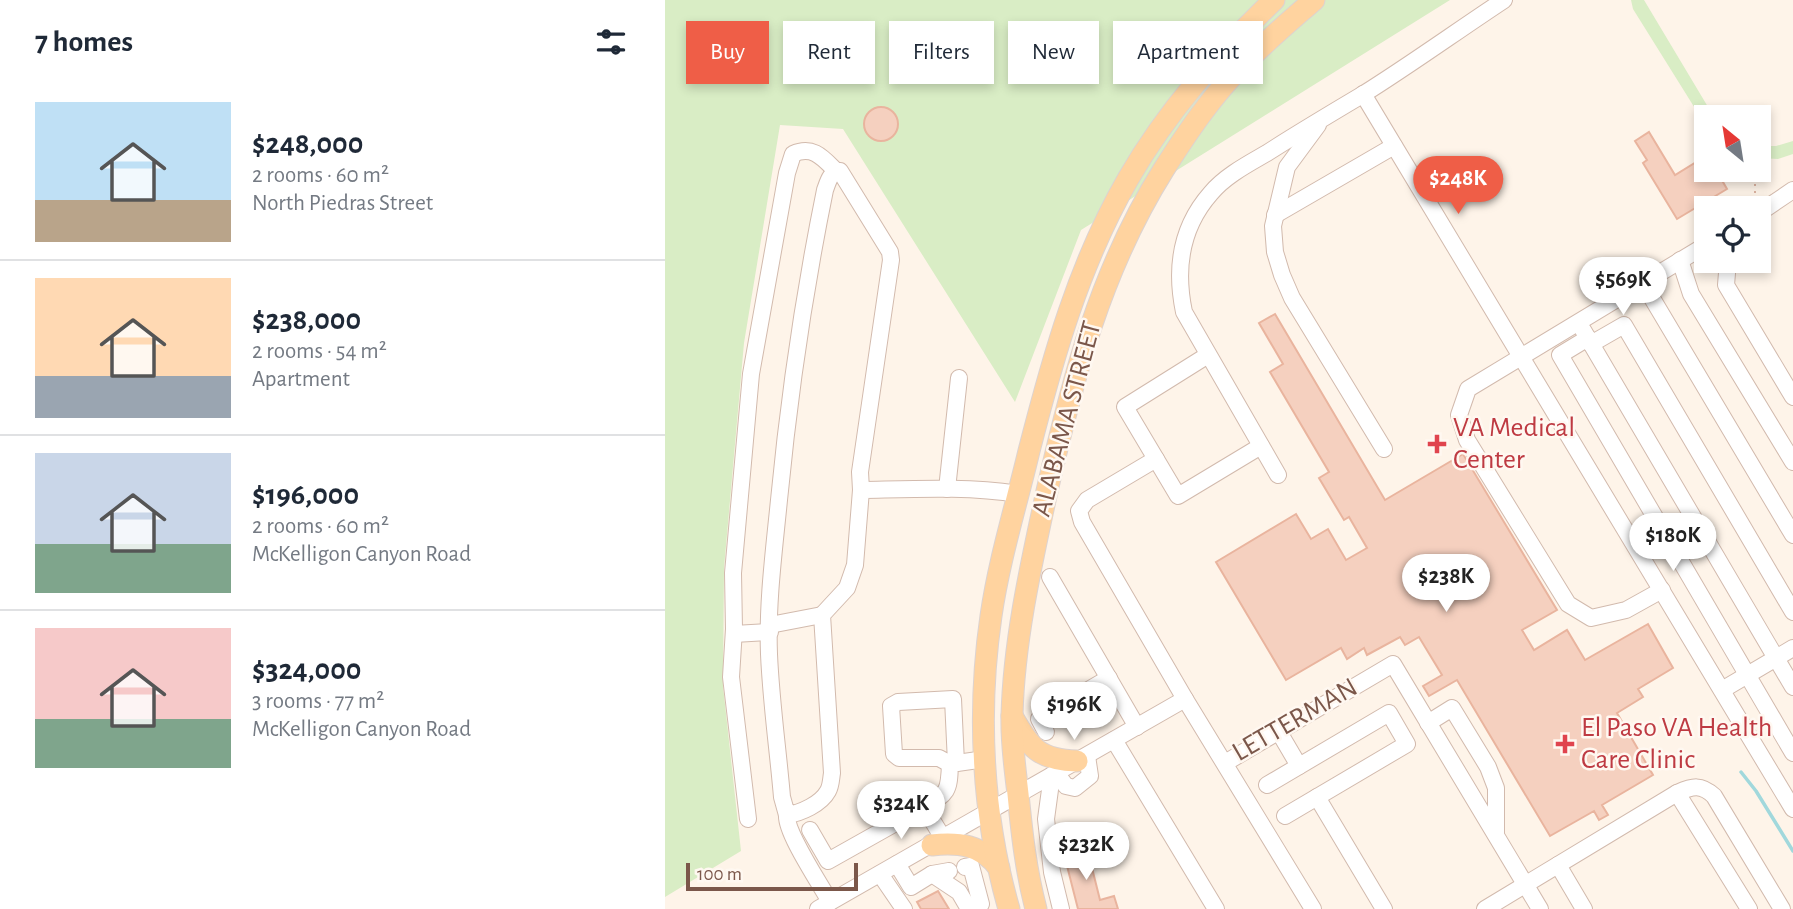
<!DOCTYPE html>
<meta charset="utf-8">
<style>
:root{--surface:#fff;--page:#f6f6f7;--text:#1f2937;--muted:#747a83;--line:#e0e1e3;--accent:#ef5e47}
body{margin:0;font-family:"Alegreya Sans",sans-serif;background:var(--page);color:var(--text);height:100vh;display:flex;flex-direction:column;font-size:26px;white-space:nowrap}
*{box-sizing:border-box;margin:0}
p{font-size:23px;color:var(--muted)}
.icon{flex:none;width:38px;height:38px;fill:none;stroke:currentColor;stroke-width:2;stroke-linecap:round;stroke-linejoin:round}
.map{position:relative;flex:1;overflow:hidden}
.panel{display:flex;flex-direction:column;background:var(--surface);width:665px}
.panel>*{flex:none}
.hud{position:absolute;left:21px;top:21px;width:665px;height:63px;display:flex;gap:14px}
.needle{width:46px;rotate:330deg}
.controls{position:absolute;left:1029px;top:105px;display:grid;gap:14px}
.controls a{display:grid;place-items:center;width:77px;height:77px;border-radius:0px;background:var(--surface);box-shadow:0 4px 10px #0003;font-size:35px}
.scale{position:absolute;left:21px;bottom:18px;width:172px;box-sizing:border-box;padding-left:7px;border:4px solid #7b574a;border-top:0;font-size:19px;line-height:24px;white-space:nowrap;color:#7b574a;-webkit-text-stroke:5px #fff8f1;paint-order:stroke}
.price{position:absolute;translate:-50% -60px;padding:0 16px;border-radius:24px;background:#fff;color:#222;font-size:23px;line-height:46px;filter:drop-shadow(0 2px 4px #0008)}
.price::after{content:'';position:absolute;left:50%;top:42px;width:21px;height:16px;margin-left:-10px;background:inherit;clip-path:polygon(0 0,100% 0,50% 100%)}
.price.selected{background:var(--accent);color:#fff}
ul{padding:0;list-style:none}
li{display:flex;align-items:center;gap:21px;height:175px;padding:0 35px}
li+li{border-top:2px solid var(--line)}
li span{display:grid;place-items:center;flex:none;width:196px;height:140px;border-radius:0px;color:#555}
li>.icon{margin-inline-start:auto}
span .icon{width:84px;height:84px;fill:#fffc;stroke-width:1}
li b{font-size:30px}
h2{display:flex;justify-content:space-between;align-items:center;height:84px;padding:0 35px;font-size:30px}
.chip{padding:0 24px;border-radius:0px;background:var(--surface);box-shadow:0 4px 10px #0003;font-size:24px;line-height:63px}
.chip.selected{background:var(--accent);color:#fff}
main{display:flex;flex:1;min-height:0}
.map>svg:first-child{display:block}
</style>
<main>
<section class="panel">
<h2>7 homes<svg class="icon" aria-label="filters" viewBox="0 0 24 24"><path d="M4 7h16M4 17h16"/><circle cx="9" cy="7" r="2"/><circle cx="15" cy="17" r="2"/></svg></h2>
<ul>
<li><span style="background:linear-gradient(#bfe0f5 70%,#b9a48a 0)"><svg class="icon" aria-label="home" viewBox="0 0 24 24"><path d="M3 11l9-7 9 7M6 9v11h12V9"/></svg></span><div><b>$248,000</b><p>2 rooms · 60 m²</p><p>North Piedras Street</p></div></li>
<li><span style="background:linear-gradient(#ffd9b3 70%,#9aa5b1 0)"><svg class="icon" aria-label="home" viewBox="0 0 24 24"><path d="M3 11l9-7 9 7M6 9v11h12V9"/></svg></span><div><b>$238,000</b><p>2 rooms · 54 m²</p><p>Apartment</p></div></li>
<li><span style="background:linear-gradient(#c9d6e8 65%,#7fa58c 0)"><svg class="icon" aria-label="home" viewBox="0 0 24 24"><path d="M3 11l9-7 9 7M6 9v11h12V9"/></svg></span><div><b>$196,000</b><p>2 rooms · 60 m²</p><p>McKelligon Canyon Road</p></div></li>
<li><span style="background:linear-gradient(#f6c9c9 65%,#7fa58c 0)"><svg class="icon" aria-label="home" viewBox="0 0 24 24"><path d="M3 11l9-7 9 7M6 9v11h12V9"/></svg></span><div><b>$324,000</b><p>3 rooms · 77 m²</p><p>McKelligon Canyon Road</p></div></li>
</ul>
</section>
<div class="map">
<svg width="1128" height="909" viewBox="0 0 1128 909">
<rect width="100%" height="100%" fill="#fef4e9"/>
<!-- green -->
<g fill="#d9edc5">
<polygon points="0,0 785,0 416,230 350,402 178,129 115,125 79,343 59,568 58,686 76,851 0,897"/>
<polygon points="966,0 979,0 1049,117 1041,117 1041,126 968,9"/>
<polygon points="1128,141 1128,154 1113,159 1094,158 1094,146 1111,146"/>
</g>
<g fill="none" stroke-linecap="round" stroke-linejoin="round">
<!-- stream -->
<polyline stroke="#a1d8dc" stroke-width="3.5" points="1076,772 1091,791 1128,851"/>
</g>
<!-- building -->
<g fill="#f5d0bf" stroke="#e9b49e" stroke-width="2">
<circle cx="216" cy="124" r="17"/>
<polygon points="984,132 1010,175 1041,156 1041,170 1051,170 1062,189 1012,219 978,163 982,160 970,141"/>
<polygon points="610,314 720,500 798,454 892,610 857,630 869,650 902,630 920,660 983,624 1008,668 973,689 978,697 952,713 988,775 937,805 943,815 934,820 929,811 885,836 792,680 764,696 758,686 777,675 754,637 740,645 735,637 702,655 699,648 682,659 676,648 621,680 551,562 631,514 646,539 663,529 681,560 702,548 684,517 679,520 654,478 664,472 605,372 618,364 594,323"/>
<polygon points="422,848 435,900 449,896 453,909 413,909 399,854"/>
<polygon points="273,891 284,909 256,909 252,902"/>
</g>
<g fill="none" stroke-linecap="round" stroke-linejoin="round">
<!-- minor casing -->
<g stroke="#d2baad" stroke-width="18">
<g id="minor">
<polyline points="698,94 1128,809"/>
<polyline points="653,125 622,167 608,226 610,252 617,275 627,298 719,449"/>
<polyline points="1094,213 1128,190"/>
<polyline points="610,215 729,146"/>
<polyline points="1015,260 1026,294 1128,462"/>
<polyline points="1063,261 1061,285 1128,397"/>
<polyline points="978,283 1128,535"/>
<polyline points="918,330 1128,687"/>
<polyline points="923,338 895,355 1128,753"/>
<polyline points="926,344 959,325 1128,612"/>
<polyline points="543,355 460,407 513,496 596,446"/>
<polyline points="491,459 422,500 414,511 417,522 520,699 648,909"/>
<path d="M613 475 519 312C510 269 515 228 546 193 560 176 583 164 602 153 633 133 665 114 697 95 745 65 792 31 839 0"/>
<polyline points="282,489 294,378"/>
<path d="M196 490 195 472 226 260 225 252 175 171C165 172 163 182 160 190 139 293 124 396 114 500 109 551 102 603 104 654 106 702 113 750 117 797L122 815C136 813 156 804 163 791 166 786 166 779 167 773L157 615 182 588 190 565 196 490C248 489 302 486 354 494"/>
<polyline points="385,577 472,727"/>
<polyline points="997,590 961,610 926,618 903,604 802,440 794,415 803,389 1041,245"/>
<polyline points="105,625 157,615"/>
<polyline points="69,634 105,632"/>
<polyline points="1057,690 1128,648"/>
<polyline points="763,723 787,708 823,767 831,788 831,835"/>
<polyline points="381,732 374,719 444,678"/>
<polyline points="614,732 634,766"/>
<polyline points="449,740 551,909"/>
<polyline points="560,763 728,664 875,909"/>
<polyline points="285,764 274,758 234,758 229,754 226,706 233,702 288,699 291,763"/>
<polyline points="391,773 401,786 410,788 425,776 422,756"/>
<polyline points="387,775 381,819 387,872 396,909"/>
<polyline points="602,785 724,713 742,744 620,816"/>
<polyline points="1012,793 1084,909"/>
<polyline points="652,797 719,909"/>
<path d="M259 807C283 793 284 792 285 764L320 759"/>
<path d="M122 815C120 832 156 885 165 902"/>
<path d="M83 819 66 677 69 629 68 573 86 374 122 173 128 154C148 145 158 158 171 171"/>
<polyline points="145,830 163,861 259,807 278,838"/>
<polyline points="232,864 246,887 267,874 284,871"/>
<polyline points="893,865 919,909"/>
<polyline points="300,867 306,866 316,904"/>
<polyline points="215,874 239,909"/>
<polyline points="267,874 294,892 304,909"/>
<polyline points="153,909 520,699"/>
<path d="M820 909 1012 793C1028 786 1036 784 1049 796L1117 909"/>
</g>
</g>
<!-- major casing -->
<g stroke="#ddd3d0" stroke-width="23">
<g id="major">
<path d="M347 716C365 748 374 760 412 761"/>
<path d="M267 845C294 842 317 845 334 868"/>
<path d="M344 909C317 815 312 712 326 616 334 560 351 506 364 451 388 357 414 264 463 179 502 111 553 54 609 0"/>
<path d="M371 909C361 871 357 834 353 794 350 768 346 742 347 715 349 640 366 565 382 491 408 377 436 269 499 169 522 133 548 94 579 64 601 41 625 21 649 0"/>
</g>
</g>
<!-- path -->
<polyline stroke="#dbb3a1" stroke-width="2" stroke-dasharray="2 5" stroke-linecap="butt" points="1090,170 1090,200"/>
<!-- minor -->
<use href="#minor" stroke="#fff" stroke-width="16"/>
<!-- major -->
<use href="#major" stroke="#ffd39f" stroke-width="21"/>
</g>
<!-- markers -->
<g fill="#e0444e" stroke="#fff8f1" stroke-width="2.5">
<path d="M768.5 433.5h7v7h7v7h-7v7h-7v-7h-7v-7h7z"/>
<path d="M896.5 733.5h7v7h7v7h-7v7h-7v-7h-7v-7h7z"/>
</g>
<g text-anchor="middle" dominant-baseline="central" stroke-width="5" stroke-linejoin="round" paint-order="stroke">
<!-- street labels -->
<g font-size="28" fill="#7b574a" stroke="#fff8f1">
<text transform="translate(402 419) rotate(-75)">ALABAMA STREET</text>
<text transform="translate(630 720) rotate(-30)">LETTERMAN</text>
</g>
<!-- health labels -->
<g font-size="28" fill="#be3a42" stroke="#fff8f1" text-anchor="start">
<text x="788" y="428">VA Medical<tspan x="788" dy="32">Center</tspan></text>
<text x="916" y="728">El Paso VA Health<tspan x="916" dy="32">Care Clinic</tspan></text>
</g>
</g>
</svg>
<div class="controls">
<a><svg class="needle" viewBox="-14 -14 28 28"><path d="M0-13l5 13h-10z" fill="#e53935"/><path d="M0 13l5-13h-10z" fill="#747a83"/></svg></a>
<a><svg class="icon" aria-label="locate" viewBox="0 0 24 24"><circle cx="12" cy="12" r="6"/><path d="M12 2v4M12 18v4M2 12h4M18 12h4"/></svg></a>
</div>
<div class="scale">100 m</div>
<b class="price selected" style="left:793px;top:216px">$248K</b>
<b class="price" style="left:958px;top:317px">$569K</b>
<b class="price" style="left:1008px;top:573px">$180K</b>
<b class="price" style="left:781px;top:614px">$238K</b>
<b class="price" style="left:409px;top:742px">$196K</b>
<b class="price" style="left:236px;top:841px">$324K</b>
<b class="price" style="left:421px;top:882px">$232K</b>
<div class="hud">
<a class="chip selected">Buy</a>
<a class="chip">Rent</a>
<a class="chip">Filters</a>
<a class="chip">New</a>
<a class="chip">Apartment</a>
</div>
</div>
</main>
